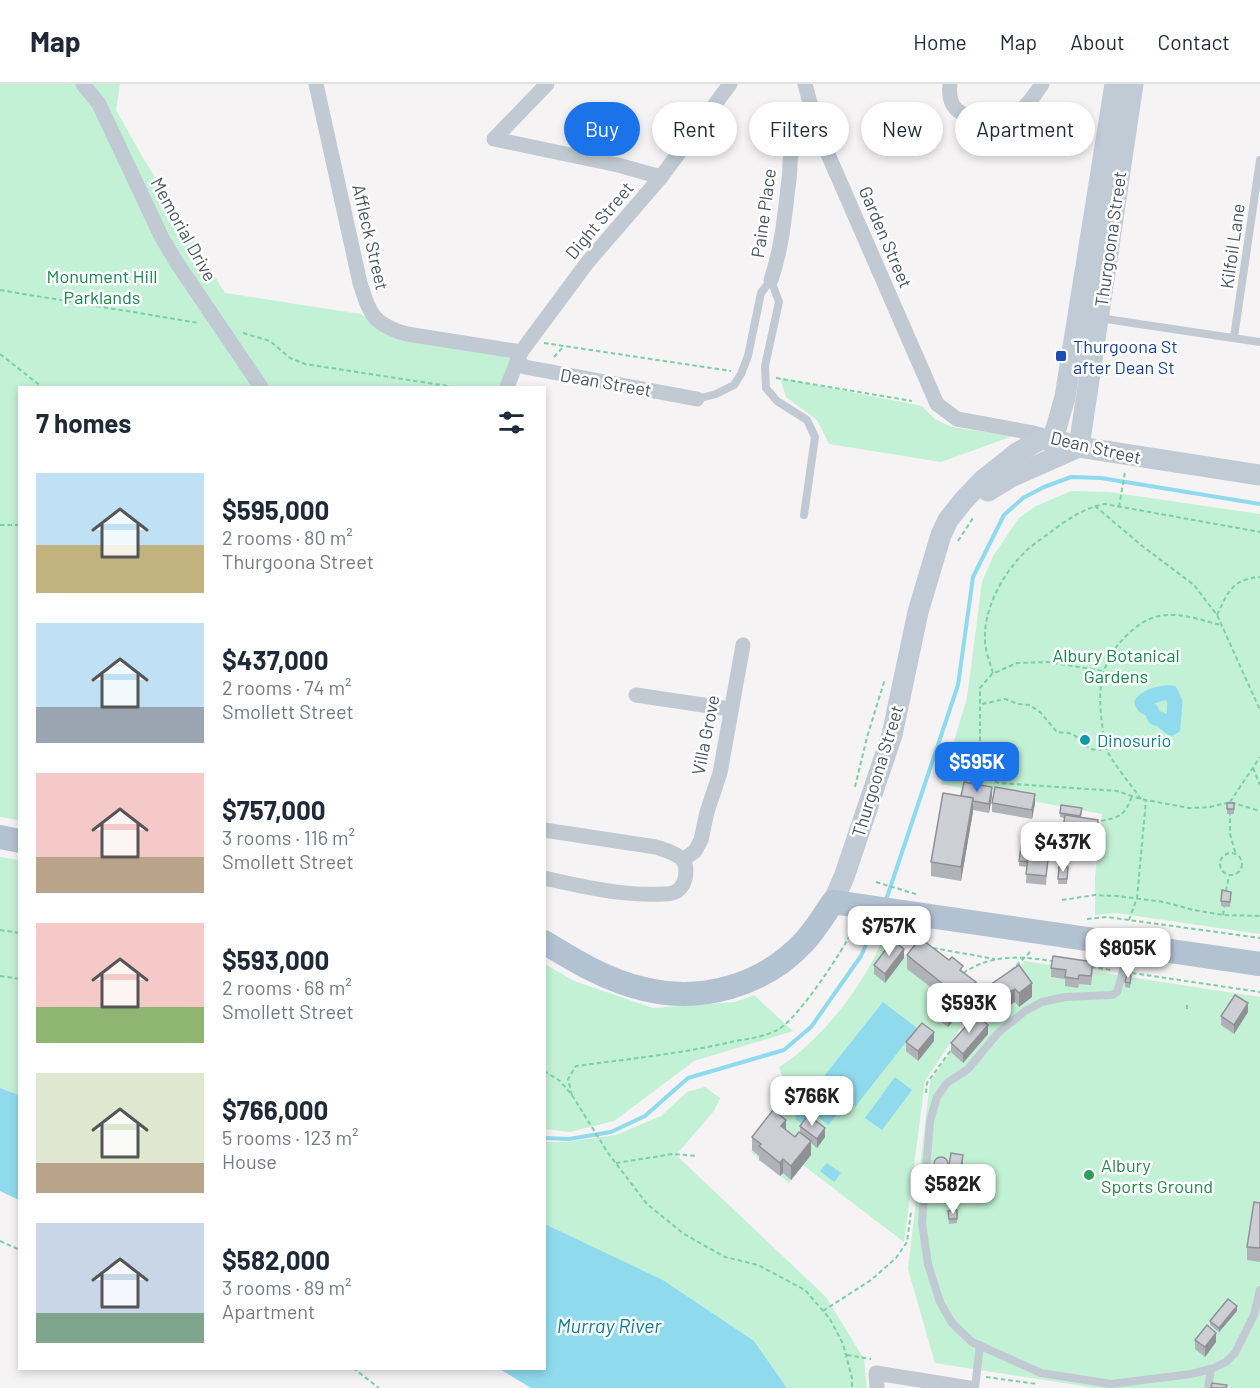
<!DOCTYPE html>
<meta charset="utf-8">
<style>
:root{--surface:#fff;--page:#f6f6f7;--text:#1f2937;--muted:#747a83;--line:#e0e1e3;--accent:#1a73e8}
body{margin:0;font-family:Barlow,sans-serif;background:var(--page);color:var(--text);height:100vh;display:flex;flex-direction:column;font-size:22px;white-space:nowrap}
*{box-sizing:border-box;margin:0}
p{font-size:20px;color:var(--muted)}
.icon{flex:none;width:33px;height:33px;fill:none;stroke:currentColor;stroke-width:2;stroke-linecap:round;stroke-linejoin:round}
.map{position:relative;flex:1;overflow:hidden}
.details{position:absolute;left:18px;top:302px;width:528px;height:984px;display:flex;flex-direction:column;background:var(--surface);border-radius:0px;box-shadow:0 3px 9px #0003}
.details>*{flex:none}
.top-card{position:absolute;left:564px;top:18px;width:570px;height:54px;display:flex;gap:12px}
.price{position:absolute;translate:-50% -51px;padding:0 14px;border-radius:12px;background:#fff;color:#222;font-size:20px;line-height:39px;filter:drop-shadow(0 2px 3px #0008)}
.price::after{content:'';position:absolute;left:50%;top:36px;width:18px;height:14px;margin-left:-9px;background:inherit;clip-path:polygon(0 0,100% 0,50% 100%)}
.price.selected{background:var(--accent);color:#fff}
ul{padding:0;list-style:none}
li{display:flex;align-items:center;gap:18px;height:150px;padding:0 18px}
li span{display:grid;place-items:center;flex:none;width:168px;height:120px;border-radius:0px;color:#555}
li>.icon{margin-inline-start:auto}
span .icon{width:72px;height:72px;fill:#fffc;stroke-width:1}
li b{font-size:26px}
h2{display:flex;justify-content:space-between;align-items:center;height:72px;padding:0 18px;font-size:26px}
.chip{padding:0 21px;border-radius:27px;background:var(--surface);box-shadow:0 3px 9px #0003;font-size:21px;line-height:54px}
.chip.selected{background:var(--accent);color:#fff}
header{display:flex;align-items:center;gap:36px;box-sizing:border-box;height:84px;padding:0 30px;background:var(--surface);border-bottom:2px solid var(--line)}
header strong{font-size:28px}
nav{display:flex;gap:33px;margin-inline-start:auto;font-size:21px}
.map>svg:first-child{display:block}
</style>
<header>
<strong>Map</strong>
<nav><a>Home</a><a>Map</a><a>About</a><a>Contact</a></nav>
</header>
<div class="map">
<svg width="1260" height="1304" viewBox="0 0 1260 1304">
<rect width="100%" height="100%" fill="#f5f3f3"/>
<!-- green -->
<g fill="#c3f1d5">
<polygon points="0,0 120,0 116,26 142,72 225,209 361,230 392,253 519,270 505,303 20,303 19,736 0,733"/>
<polygon points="780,294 922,322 935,335 952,343 1013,352 941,378 829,360 817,336 786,313"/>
<polygon points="1071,407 1109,408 1260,430 1260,850 1116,829 1095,831 1095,793 1102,730 941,700 967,614 982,498 993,472 1019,434 1036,422"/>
<polygon points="0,773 19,776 19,1011 0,1004"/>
<path d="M883 854 911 876 922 863 982 911 925 997 904 1158 803 1081 789 1099 751 1068 766 1049 761 1045 780 1018 786 1003 779 983C820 958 866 899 883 854Z"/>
<polygon points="1025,877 1260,913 1260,1304 1096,1304 935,1279 908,1185 930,998 979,926"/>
<polygon points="545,880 574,897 653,924 735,918 754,911 793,947 694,977 614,1037 570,1048 545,1045"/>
<polygon points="705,1003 720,1014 714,1027 676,1071 826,1213 864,1275 867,1304 787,1304 754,1257 663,1196 545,1140 544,1058 566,1058 616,1051 661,1032 687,1008"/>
</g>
<!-- water -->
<g fill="#90daee">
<polygon points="883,918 917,944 855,1023 821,996"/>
<polygon points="895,993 912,1006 882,1046 865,1034"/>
<polygon points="0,1004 19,1011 19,1116 0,1107"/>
<polygon points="813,1005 840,1027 828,1041 815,1030 810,1037 803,1040 797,1037 795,1032 796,1028"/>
<polygon points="827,1079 841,1089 834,1098 820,1087"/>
<polygon points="545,1140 663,1196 754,1257 787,1304 531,1304 498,1284 544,1284"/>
</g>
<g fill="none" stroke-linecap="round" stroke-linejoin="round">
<!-- stream -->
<g stroke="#90daee" stroke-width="4">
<polyline points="886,816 958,601 973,493 1004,431 1023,414 1044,403 1071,393 1101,394 1260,420"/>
<polyline points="544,1054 569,1055 611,1048 645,1032 688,994 784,966 811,943 861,872 878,834"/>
</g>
<!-- canal -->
<path stroke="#90daee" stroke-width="15" d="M1142 619C1148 612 1162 608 1171 609L1175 618 1173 643 1171 644 1160 635 1155 634 1151 626 1144 622"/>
<!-- path -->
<g stroke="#7ad0a6" stroke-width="2" stroke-dasharray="4.5 3" stroke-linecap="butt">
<polyline points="0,206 199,239"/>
<polyline points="243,249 270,257 290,274 305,280 454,303"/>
<polyline points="544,259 731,287"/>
<polyline points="0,270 42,303"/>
<polyline points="554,273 564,262"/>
<polyline points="776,294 912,317"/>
<polyline points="1095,422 1141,461 1194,501 1217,531 1260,626"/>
<polyline points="1119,423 1125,388"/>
<polyline points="0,441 20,441"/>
<polyline points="958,457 973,434"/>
<path d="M1217 531C1228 508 1232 495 1260 493"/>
<polyline points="1102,587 1048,578 1017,579 992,590 980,604 980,670 984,693 999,699 1117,707 1141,715 1189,724 1210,723 1230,718 1260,727"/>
<path d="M993 589C990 579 986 569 985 558 983 525 1003 489 1026 467 1033 460 1043 454 1052 447 1068 435 1084 424 1105 420L1260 448"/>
<path d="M982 620 1005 615 1018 620 1030 621 1041 629 1057 648C1062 649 1067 648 1072 650 1086 657 1086 671 1106 664"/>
<polyline points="1253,684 1260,701"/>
<polyline points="855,703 867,653 885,595"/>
<path d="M1141 715C1132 702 1110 676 1105 662 1103 655 1103 647 1102 639 1097 604 1101 576 1127 551 1138 540 1151 532 1167 531 1186 530 1204 537 1221 541"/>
<polyline points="1230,718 1260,673"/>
<polyline points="1230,727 1230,750 1236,771"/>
<path d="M1101 737C1121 733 1125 731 1132 712"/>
<circle cx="1231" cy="780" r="11"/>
<polyline points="876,798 919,811"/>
<polyline points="1226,807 1229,792"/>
<polyline points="1062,816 1095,811 1117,812 1164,818 1193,826 1223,831 1260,832"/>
<polyline points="1223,831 1225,819"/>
<polyline points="1087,835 1107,833 1260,854"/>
<polyline points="1129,836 1137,814 1146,716"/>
<polyline points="0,846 20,849"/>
<polyline points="933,864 995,875"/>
<polyline points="1091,883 1112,886"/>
<polyline points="1011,887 1032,866"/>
<path d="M963 889C992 870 1020 872 1052 877"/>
<polyline points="1132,889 1260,908"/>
<polyline points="0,892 20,895"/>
<polyline points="1187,925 1187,921"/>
<polyline points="968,941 980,920"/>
<polyline points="544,987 560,997 572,1011 608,1069 647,1120 684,1150 725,1173 758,1181 805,1206 830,1235 843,1260 852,1294 852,1304"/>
<polyline points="926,1009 927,999 951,966"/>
<path d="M572 1011 568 995 576 982C628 975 679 970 731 958 746 955 765 953 779 945 799 933 843 867 853 845L859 848 916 861"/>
<polyline points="616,1079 673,1070 697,1072"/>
<polyline points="0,1157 20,1166"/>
<polyline points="823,1227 871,1196 896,1174 907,1158 911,1128"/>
<polyline points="847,1271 871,1275"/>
<polyline points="353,1284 379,1304"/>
<polyline points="986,1293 1037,1300"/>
</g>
<!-- service -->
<g stroke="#c1cad2" stroke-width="8">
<polyline points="1099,234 1260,258"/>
<polyline points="1234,253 1260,76"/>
<polyline points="697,315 716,310 734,301 741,290 748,272 761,209 771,196 779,218 765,282 766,304 777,317 807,336 815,353 804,431"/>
<polyline points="1127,863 1123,887 1117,908 1112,911 1065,913 1042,918 1025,927 998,949 968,985 947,999 937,1013 930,1037 922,1139 928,1180 940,1218 952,1239 972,1258 1041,1289 1111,1300 1191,1290 1211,1285 1226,1278 1235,1269 1254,1231 1260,1206"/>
<polyline points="975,1304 980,1261"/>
<polyline points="1208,1304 1211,1285"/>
</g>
<!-- minor -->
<g stroke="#c1cad2" stroke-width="15">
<polyline points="83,0 99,20 162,154 177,179 261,303"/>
<path d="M316 0 360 199C370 230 373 241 407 250L521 268"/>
<polyline points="547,0 494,55 618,81 661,93"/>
<polyline points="805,0 817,45 937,320 957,335 1033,349 1051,354"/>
<path d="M950 0C947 25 960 32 983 35 992 36 1002 38 1010 33 1024 27 1034 12 1042 0"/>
<path d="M771 196C782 164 785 129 789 95 791 83 788 71 795 59 800 50 807 48 817 45"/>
<polyline points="517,277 525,283 697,315"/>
<polyline points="507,303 521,268 587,179 661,93 730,0"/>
<polyline points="636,611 730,625"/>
<path d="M544 746 656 763C665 766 673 768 681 774 689 782 687 800 677 807 674 809 667 810 664 810 623 812 584 803 544 794"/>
<polyline points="683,776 695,767 701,756 707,728 720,689 743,561"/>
<polyline points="877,1304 876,1289 969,1304"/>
</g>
<!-- secondary -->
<g stroke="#c1cbd6" stroke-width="21">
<polyline points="1053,355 1065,313 1115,0"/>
<polyline points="1079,363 1133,0"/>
<polyline points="988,407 1011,393 1079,363"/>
<polyline points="833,818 844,793 892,651 918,528 941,451 948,436 963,417 983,396 1017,369 1034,359 1040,356 1053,355 1079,363 1260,391"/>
</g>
<!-- primary -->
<g stroke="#b3c2d1" stroke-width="24">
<polyline points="0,753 20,757"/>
<path d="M544 858C575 877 608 897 644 905 701 919 763 902 804 858 815 846 824 831 833 818L1260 880"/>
</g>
</g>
<!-- wall -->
<g fill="#b0b2b7">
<polygon points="961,712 992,712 989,729 973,726 961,797 931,792 931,778"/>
<polygon points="992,719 1035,719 1032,735 992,728"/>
<rect x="1227" y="719" width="7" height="11"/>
<polygon points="1060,729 1082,729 1081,733 1098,745 1097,757 1093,756 1092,765 1062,761 1062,752 1064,734 1060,733"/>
<polygon points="1037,740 1051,746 1048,776 1046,801 1026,799 1027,783 1019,782 1019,777 1035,759"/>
<polygon points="1059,783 1068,783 1067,800 1058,800"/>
<polygon points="1231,812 1230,823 1221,822 1221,817"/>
<polygon points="907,871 949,876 963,888 976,912 948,943 930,930 930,916 937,908 907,885"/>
<polygon points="904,874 885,899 874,890 874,881"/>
<polygon points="1019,881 1032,913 1019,923 1015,918 1002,926 992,938 980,929 980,915 984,910 984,905"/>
<polygon points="1051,884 1093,887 1091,901 1079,900 1078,904 1065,902 1065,895 1051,893"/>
<polygon points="1131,896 1130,904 1125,903 1125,898"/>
<polygon points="1248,928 1234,950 1221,941 1221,932"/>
<polygon points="988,950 963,979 951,968 951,959"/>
<polygon points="934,957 918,977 906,967 906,958"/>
<polygon points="800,1042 825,1053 817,1064 811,1059 811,1071 791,1096 783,1089 780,1092 759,1076 759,1072 752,1066 752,1053 795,1053 800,1049"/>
<polygon points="963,1080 958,1110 946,1108 946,1099"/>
<polygon points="934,1081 947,1087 943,1091 945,1094 945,1103 940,1107 933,1106 931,1102 931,1097 936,1089 934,1086"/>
<polygon points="1260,1119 1260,1178 1247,1176 1247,1163"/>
<polygon points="957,1126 957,1139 949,1140 948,1127"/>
<polygon points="1237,1227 1219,1248 1210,1241 1210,1237"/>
<polygon points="1195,1256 1216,1258 1205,1273 1195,1265"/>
</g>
<!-- shaded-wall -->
<g fill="#909195">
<polygon points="992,703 992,712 989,729 989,720"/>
<polygon points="1035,710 1035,719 1032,735 1032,726"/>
<polygon points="973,714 973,728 961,797 961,783"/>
<polygon points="904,865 904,874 885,899 885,890"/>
<polygon points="976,898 976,912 948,943 948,929"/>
<polygon points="1032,899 1032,913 1019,923 1019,909"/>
<polygon points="1015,905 1015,918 1002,926 992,938 992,924 1002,912"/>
<polygon points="1248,919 1248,928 1234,950 1234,941"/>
<polygon points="988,941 988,950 963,979 963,970"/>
<polygon points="934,948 934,957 918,977 918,967"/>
<polygon points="786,1036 786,1050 781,1042"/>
<polygon points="825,1044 825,1053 817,1064 817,1055"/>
<polygon points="811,1057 811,1071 791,1096 791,1082"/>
<polygon points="963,1071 963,1080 958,1110 958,1101"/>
<polygon points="783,1075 783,1089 780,1092 780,1079"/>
<polygon points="947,1083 947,1087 942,1092 942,1087"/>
<polygon points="945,1099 945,1103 940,1107 940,1103"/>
<polygon points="1237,1222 1237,1227 1219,1248 1219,1244"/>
<polygon points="1216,1249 1216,1258 1205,1273 1205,1263"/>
</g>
<!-- building -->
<g fill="#cdcfd5" stroke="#909195" stroke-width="1.5">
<polygon points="964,698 992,703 989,720 973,717 973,714 961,712"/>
<polygon points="995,703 1035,710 1032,726 992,719"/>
<polygon points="943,709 973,714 961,783 931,778"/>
<rect x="1227" y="719" width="7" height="6"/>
<polygon points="1061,721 1082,724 1080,732 1060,729"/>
<polygon points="1065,731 1098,736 1097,748 1093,747 1092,756 1062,752"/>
<polygon points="1037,740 1051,742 1049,757 1035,755"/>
<polygon points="1022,757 1049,760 1047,776 1028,774 1027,778 1019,777"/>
<polygon points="1028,774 1048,776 1046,792 1026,790"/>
<polygon points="1059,783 1068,783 1067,795 1058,795"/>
<polygon points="1222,806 1231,808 1230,818 1221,817"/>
<polygon points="920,854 949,876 952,873 963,882 960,886 976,898 948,929 930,916 943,900 907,871"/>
<polygon points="893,856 904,865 885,890 874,881"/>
<polygon points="1053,872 1093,878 1091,892 1079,891 1078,895 1065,893 1066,886 1051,884"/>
<polygon points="1019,881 1032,899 1019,909 1015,905 1002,912 992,924 980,915 985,908 984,905"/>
<polygon points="1127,890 1131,891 1130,899 1125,898"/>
<polygon points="1235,911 1248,919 1234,941 1221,932"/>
<polygon points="976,931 988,941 963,970 951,959"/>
<polygon points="922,939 934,948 918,967 906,958"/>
<polygon points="773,1026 786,1036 781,1042 795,1053 799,1048 811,1057 791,1082 783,1075 780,1079 759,1062 761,1060 752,1053"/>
<polygon points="808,1031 825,1044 817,1055 800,1042"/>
<polygon points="951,1069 963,1071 958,1101 946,1099"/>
<circle cx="941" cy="1080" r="7"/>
<circle cx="938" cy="1096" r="7"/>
<polygon points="1254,1118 1260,1119 1260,1164 1247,1163"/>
<polygon points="957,1126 957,1135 949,1135 948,1127"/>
<polygon points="1228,1215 1237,1222 1219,1244 1210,1237"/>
<polygon points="1207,1241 1216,1249 1205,1263 1195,1256"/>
<polygon points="1212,1299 1227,1301 1226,1304 1211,1304"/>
</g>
<!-- markers -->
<rect fill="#1a4fb4" stroke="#fff" stroke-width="2" x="1055" y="266" width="12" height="12" rx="3"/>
<circle fill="#0f9aa8" stroke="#fff" stroke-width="2" cx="1085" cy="656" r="6"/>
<circle fill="#2e9e5b" stroke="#fff" stroke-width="2" cx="1089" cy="1091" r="6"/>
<g text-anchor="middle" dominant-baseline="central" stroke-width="5" stroke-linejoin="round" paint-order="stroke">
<!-- street labels -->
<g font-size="18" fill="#4a5661" stroke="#fff">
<text transform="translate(763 129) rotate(-82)">Paine Place</text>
<text transform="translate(599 136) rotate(-50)">Dight Street</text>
<text transform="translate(184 145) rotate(61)">Memorial Drive</text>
<text transform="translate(371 153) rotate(77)">Affleck Street</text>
<text transform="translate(886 153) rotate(67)">Garden Street</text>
<text transform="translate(1110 155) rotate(-82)">Thurgoona Street</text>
<text transform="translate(1232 162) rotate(-82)">Kilfoil Lane</text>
<text transform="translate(606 298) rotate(10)">Dean Street</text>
<text transform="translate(1096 363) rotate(13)">Dean Street</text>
<text transform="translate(705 651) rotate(-79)">Villa Grove</text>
<text transform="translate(877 687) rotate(-73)">Thurgoona Street</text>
</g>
<!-- park labels -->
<g font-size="18" fill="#17864f" stroke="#fff">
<text x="102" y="192">Monument Hill<tspan x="102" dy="21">Parklands</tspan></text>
<text x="1116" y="571">Albury Botanical<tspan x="1116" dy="21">Gardens</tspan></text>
</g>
<!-- transit labels -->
<g font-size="18" fill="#164399" stroke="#fff" text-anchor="start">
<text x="1073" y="262">Thurgoona St<tspan x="1073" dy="21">after Dean St</tspan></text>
</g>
<!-- culture labels -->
<g font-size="18" fill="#0d838f" stroke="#fff" text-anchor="start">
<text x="1097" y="656">Dinosurio</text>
</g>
<!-- leisure labels -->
<g font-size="18" fill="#27864d" stroke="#fff" text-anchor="start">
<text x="1101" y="1081">Albury<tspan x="1101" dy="21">Sports Ground</tspan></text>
</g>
<!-- water labels -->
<g font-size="20" font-style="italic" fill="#0c7c9b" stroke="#fff">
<text x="609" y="1241">Murray River</text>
</g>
</g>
</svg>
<b class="price selected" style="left:977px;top:709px">$595K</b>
<b class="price" style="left:1063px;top:789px">$437K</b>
<b class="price" style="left:889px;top:873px">$757K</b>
<b class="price" style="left:1128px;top:895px">$805K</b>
<b class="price" style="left:969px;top:950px">$593K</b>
<b class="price" style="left:812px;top:1043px">$766K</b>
<b class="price" style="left:953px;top:1131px">$582K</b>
<div class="top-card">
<a class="chip selected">Buy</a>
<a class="chip">Rent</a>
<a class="chip">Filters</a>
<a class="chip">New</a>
<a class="chip">Apartment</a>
</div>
<section class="details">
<h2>7 homes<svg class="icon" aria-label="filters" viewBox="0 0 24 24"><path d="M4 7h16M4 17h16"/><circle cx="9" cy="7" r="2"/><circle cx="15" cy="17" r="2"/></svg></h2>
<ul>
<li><span style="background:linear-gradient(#bfe0f5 60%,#c2b280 0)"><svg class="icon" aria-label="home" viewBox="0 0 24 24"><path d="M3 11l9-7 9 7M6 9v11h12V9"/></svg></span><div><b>$595,000</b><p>2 rooms · 80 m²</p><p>Thurgoona Street</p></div></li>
<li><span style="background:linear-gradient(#bfe0f5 70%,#9aa5b1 0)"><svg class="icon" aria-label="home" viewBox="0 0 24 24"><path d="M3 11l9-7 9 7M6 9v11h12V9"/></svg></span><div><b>$437,000</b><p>2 rooms · 74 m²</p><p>Smollett Street</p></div></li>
<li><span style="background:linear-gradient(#f6c9c9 70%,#b9a48a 0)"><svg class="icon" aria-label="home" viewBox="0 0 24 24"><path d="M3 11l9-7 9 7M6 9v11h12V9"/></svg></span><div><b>$757,000</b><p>3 rooms · 116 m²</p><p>Smollett Street</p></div></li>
<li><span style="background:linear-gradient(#f6c9c9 70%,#8fb573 0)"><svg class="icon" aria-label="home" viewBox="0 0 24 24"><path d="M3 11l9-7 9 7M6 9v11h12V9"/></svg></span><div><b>$593,000</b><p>2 rooms · 68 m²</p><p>Smollett Street</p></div></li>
<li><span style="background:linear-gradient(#dfe7d0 75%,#b9a48a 0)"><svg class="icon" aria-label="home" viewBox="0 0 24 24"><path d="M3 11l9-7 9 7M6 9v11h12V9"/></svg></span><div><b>$766,000</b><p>5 rooms · 123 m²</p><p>House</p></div></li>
<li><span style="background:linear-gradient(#c9d6e8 75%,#7fa58c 0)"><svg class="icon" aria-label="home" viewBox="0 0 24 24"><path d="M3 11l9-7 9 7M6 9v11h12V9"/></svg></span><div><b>$582,000</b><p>3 rooms · 89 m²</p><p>Apartment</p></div></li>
</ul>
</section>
</div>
